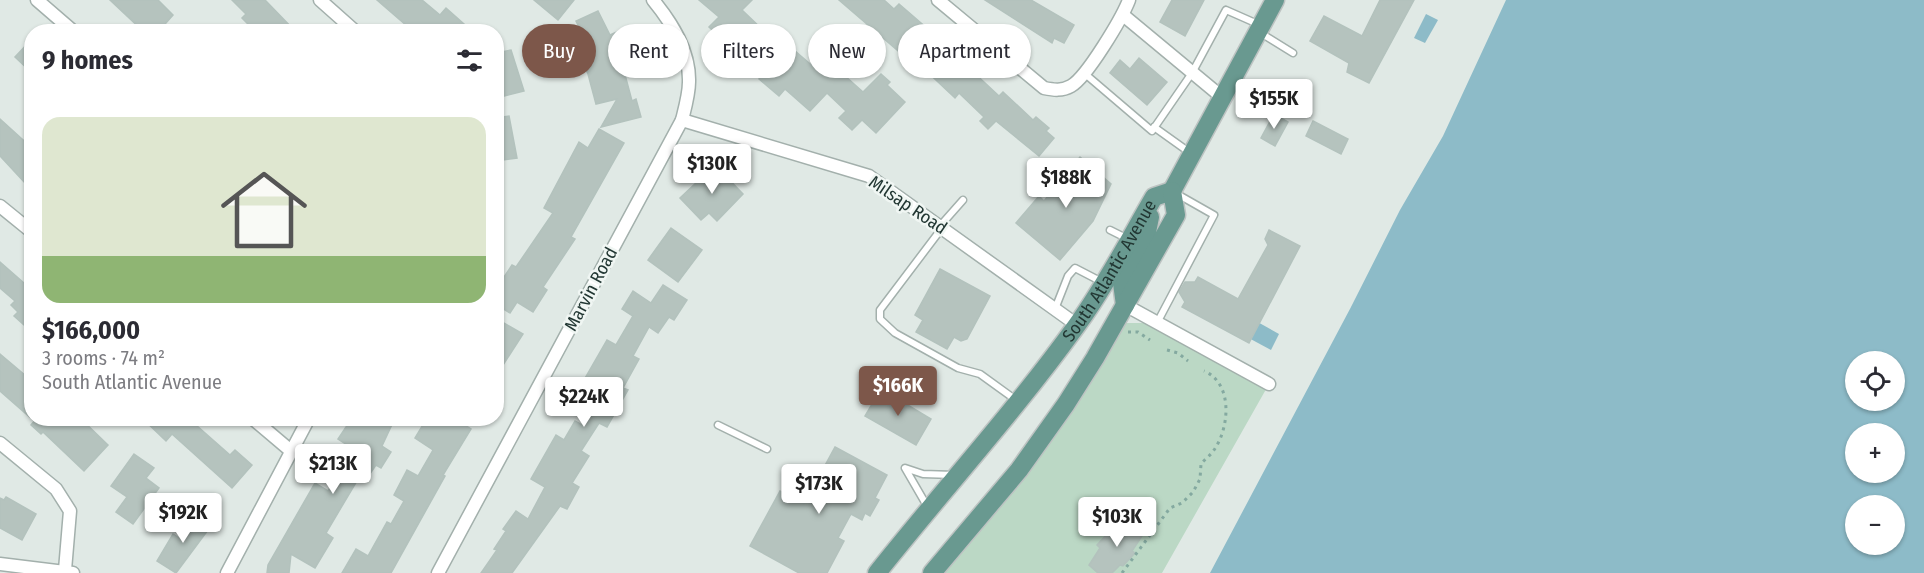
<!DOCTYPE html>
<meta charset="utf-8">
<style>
:root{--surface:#fff;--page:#f2f2f3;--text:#2b2b33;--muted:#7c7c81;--accent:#7d574a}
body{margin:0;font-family:"Fira Sans Condensed",sans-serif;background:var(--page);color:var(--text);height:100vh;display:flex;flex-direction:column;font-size:22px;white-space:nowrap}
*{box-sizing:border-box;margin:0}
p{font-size:20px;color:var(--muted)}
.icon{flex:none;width:33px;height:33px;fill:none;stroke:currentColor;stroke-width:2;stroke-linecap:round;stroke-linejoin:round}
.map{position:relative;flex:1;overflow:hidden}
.sheet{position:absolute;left:24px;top:24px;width:480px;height:402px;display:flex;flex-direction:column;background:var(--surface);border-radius:24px;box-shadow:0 2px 4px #0004}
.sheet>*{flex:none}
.banner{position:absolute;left:522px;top:24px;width:570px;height:54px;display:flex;gap:12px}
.buttons{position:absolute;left:1845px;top:351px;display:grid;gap:12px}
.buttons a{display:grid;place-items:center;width:60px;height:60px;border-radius:50%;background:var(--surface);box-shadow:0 2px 4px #0004;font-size:30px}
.price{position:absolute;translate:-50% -51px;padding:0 14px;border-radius:6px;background:#fff;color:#222;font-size:20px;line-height:39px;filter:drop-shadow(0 2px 3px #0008)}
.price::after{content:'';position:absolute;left:50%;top:36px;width:18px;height:14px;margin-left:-9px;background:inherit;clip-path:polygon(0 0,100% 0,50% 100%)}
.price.current{background:var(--accent);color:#fff}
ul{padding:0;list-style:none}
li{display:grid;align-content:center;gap:12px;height:318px;padding:0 18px}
li span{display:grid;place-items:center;height:186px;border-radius:18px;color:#555}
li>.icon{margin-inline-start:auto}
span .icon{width:108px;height:108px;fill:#fffc;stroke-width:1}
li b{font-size:26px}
h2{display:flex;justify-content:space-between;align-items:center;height:72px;padding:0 18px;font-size:26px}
.pill{padding:0 21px;border-radius:27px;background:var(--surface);box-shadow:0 2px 4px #0004;font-size:21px;line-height:54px}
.pill.current{background:var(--accent);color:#fff}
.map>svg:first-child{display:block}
</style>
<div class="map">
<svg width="1924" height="573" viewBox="0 0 1924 573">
<rect width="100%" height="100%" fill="#e0e9e5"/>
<!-- green -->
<polygon fill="#bbd8c5" points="1126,323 1157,323 1269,384 1162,573 932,573 1098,367"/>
<!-- water -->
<g fill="#8dbbc8" fill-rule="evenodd">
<path d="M1506 0H1924V573H1210L1351 307 1400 210 1443 136ZM1856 362H1894V400H1856ZM1856 434H1894V472H1856ZM1856 506H1894V544H1856Z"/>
<polygon points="1426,14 1438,20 1425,43 1414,38"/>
<polygon points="1254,320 1279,334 1271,350 1245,336"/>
</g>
<!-- building -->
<g fill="#b5c3be" stroke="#b3c2bd" stroke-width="1.5">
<polygon points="110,0 158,0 173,15 158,32 144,32"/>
<polygon points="232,0 265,0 296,32 256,32 242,18 246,14"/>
<polygon points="377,0 422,0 440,15 446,8 473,32 414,32"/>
<polygon points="534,0 574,0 558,20"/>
<polygon points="699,0 752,0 742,10 763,30 761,33 781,51 787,44 816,69 825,58 863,92 881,74 890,82 887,85 905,102 876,133 862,120 852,130 839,118 846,111 827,93 810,111 785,89 779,96 759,79 769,68 753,54 757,49 740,32 728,45 709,27 719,17"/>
<polygon points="839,0 884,0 894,9 899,4 935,35 932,39 953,57 955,55 999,96 1003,92 1033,120 1036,117 1049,128 1046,131 1054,138 1039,156 996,121 988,129 980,121 984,117 959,93 955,98 921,66 918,68"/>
<polygon points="985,0 1031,0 1074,25 1064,43 1054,38 1052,43"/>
<polygon points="1172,0 1204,0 1185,36 1160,22"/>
<polygon points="1380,0 1414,0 1369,83 1347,72 1349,63 1310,41 1324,16 1362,36"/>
<polygon points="598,11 610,35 626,28 636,48 620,56 632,101 636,99 641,117 601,127 617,99 596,104 588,74 577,51 584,48 579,36 583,35 576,21"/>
<polygon points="32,39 32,73 15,57"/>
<polygon points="511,50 524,91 500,97 496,85 496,53"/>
<polygon points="1139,58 1167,82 1147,105 1110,73 1120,60 1130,69"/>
<polygon points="1274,114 1288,122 1275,146 1261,138"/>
<polygon points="509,116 517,158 496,161 496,118"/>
<polygon points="0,119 32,148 32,176 25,183 0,156"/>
<polygon points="1313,121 1348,139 1341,154 1306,136"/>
<polygon points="599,129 624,143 571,237 575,239 543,287 547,290 533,312 517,302 510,313 496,304 496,289 512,265 516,267 553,213 544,208 579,142 588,148"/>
<polygon points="1080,157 1111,184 1093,221 1060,260 1016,223 1039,196 1044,201"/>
<polygon points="715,165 743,194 717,221 709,213 701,220 680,198"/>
<polygon points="671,228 702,250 678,282 648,260"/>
<polygon points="1269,230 1300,246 1249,343 1182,307 1185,302 1179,292 1185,282 1195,282 1198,277 1238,299 1268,245 1265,239"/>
<polygon points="0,262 32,290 32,332 14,316 18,312 11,305 15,301 0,288"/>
<polygon points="940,269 990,296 967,339 961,341 954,337 947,349 916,332 923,320 915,315"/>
<polygon points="663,285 687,300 674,320 669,317 658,333 649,327 633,356 639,359 623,388 628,390 607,427 599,423 581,451 589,456 572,483 579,487 567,509 560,506 512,573 481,573 497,550 494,549 506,531 503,529 516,511 528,519 545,487 531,479 556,435 564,440 575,421 582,425 598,397 580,387 607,340 616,345 633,316 622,309 633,291 651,303"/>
<polygon points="502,322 523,334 496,376 496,331"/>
<polygon points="0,354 32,381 32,419 0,391"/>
<polygon points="881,389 931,419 916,445 865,416"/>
<polygon points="37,418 80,418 108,445 84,471 43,432 41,434 31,425"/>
<polygon points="142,418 202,418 196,425 230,455 235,450 252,465 232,488 172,434 166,441"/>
<polygon points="352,418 395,418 382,446 391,452 381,468 376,465 367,478 361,474 326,533 333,538 315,568 291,554 289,573 267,573 268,565 315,483 328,491 345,463 343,462 352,448 338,439"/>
<polygon points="427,418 454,418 471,429 443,475 445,476 391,573 342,573 356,549 368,556 387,522 391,524 404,501 394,495 407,470 418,476 433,450 415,438"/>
<polygon points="835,447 887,475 875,498 879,500 870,516 865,513 862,520 851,514 838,538 844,541 827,573 799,573 750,546 780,491 804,504"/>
<polygon points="134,454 154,468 146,478 159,488 133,524 116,512 127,497 111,486"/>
<polygon points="6,497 36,514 22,540 0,528 0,498 4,500"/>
<polygon points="193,515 211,526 176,573 157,561 173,534 179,538"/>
<polygon points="1127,518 1144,533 1132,551 1135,553 1123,566 1120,565 1112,573 1098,573 1089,565 1100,548 1097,545 1110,531 1113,534"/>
</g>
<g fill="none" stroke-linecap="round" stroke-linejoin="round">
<!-- lane casing -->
<g stroke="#a3b0ac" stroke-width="9">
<g id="lane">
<polyline points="1259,32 1293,53"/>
<polyline points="1084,73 1152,131 1192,73 1226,10 1260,25"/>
<polyline points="1154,127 1189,152"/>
<polyline points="940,226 963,200"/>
<polyline points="942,228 880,310 880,319 895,333 958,368 980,374 1016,400"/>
<polyline points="1110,230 1128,239"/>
<polyline points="1055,309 1068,276 1075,268 1102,282"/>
<polyline points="1157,323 1214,215 1177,194"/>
<polyline points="718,425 767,449"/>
<polyline points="927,506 905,468 923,474 954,475"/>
</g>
</g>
<!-- street casing -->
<g stroke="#a3b0ac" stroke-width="15">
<g id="street">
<polyline points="37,0 74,32"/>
<polyline points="320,0 356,32"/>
<path d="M938 0 1044 88C1054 90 1062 91 1071 86 1087 77 1122 18 1129 0"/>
<polyline points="1123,15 1223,98"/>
<polyline points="682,120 869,176 1077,325"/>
<polyline points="0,206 32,232"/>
<polyline points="1125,305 1269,384"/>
<polyline points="252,418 291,451"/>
<polyline points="0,443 56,489 70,511 65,570"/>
<polyline points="0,564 73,573"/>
<polyline points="227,573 309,418"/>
<path d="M438 573 682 120C685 108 689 94 689 82 690 51 672 23 653 0"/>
</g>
</g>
<!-- primary casing -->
<g stroke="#bdc3c2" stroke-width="21">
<g id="primary">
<polyline points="1172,191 1275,0"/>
<polyline points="1125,305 1122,283 1145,242 1150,217"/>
<path id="s1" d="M877 573C943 490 1015 411 1077 325 1106 285 1129 240 1154 197L1172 191"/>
<polyline points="932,573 1019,470 1066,404 1095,358 1176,215 1172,191"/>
</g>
</g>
<!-- path -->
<g stroke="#84a9a0" stroke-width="3" stroke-dasharray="3 4.5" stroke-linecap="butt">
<polyline points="1128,332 1138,332 1150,340"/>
<polyline points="1167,350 1178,353 1188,361"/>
<path d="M1122 573 1170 508 1182 503 1193 492 1200 479 1201 464C1205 459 1211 455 1214 450 1230 427 1233 383 1204 371"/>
</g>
<!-- lane -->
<use href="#lane" stroke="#fff" stroke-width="6"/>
<!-- street -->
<use href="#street" stroke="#fff" stroke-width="12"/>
<!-- primary -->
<use href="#primary" stroke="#699990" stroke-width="18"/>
</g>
<g text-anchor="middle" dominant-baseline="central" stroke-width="5" stroke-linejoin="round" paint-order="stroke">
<!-- street labels -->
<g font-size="18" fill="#223733" stroke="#f0f6f3">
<text transform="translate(908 205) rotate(34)">Milsap Road</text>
<text stroke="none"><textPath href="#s1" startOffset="382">South Atlantic Avenue</textPath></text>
<text transform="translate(591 289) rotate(-62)">Marvin Road</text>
</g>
</g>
</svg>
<div class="buttons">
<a><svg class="icon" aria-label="locate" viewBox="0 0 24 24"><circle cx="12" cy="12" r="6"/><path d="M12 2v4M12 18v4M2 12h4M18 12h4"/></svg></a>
<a>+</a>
<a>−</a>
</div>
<b class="price" style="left:1274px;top:130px">$155K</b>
<b class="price" style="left:712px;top:195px">$130K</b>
<b class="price" style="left:1066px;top:209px">$188K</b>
<b class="price current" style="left:898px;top:417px">$166K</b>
<b class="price" style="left:584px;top:428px">$224K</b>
<b class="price" style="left:333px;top:495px">$213K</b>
<b class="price" style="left:819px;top:515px">$173K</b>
<b class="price" style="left:183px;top:544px">$192K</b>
<b class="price" style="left:1117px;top:548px">$103K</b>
<div class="banner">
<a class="pill current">Buy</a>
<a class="pill">Rent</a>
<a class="pill">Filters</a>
<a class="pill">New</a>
<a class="pill">Apartment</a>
</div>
<section class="sheet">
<h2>9 homes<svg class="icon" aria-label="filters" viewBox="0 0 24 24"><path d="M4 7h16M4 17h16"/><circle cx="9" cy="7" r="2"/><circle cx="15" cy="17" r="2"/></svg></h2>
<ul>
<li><span style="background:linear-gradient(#dfe7d0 75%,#8fb573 0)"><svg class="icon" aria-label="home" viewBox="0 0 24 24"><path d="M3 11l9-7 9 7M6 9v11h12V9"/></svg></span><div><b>$166,000</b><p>3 rooms · 74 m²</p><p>South Atlantic Avenue</p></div></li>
</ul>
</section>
</div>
